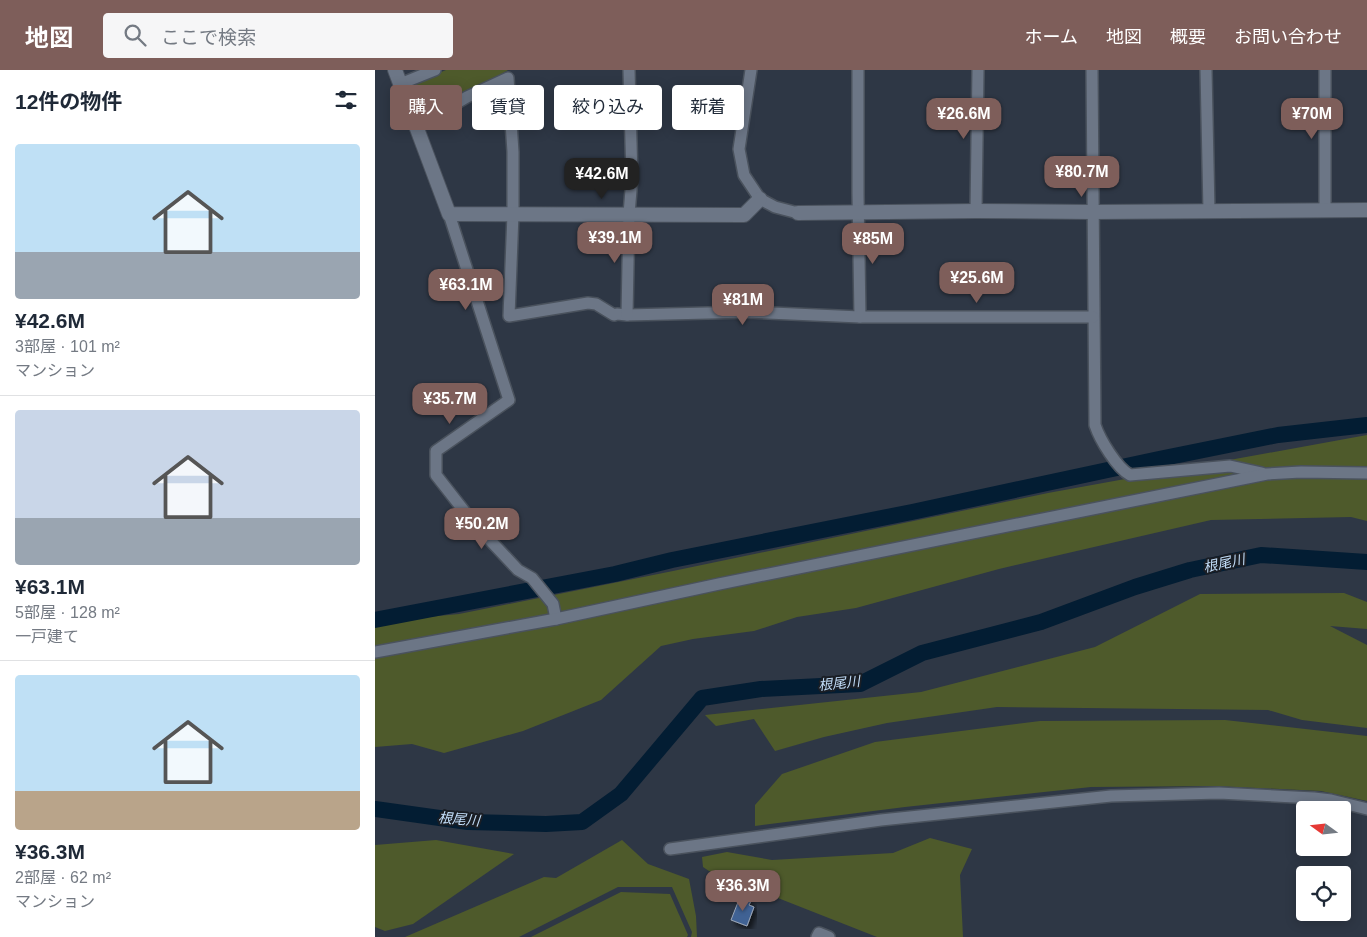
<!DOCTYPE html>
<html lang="ja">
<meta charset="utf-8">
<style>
:root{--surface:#fff;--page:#f6f6f7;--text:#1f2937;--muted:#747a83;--line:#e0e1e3;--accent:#7e5e5a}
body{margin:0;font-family:Helvetica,"Noto Sans JP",sans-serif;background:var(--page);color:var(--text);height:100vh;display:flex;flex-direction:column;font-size:19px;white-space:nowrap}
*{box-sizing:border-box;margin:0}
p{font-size:16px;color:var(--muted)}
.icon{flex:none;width:28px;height:28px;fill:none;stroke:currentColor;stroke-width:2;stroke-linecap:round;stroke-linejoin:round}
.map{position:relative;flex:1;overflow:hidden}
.side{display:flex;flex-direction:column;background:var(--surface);width:375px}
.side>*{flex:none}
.hud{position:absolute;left:15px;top:15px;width:475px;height:45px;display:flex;gap:10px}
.needle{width:32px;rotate:285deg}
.tools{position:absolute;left:921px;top:731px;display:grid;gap:10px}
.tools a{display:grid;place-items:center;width:55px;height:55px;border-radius:5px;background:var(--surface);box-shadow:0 2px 12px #0003;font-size:25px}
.price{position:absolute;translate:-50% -42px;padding:0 11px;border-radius:10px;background:var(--accent);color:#fff;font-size:16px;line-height:32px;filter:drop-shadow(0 1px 2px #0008)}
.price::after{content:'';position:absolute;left:50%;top:30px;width:15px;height:11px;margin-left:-8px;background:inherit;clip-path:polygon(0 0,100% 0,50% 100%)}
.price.current{background:#222;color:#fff}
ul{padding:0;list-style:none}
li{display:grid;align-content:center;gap:10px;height:265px;padding:0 15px}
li+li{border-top:1px solid var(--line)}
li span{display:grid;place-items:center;height:155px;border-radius:5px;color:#555}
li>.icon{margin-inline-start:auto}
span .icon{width:90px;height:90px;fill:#fffc;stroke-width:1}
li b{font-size:21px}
h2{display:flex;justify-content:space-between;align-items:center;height:60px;padding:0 15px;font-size:21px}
.pill{padding:0 18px;border-radius:5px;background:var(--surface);box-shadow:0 2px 12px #0003;font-size:18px;line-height:45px}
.pill.current{background:var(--accent);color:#fff}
header{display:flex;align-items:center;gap:30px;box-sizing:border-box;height:70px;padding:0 25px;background:var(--accent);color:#fff}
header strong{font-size:24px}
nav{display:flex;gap:28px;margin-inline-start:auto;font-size:18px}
.search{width:350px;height:45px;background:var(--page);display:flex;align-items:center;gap:12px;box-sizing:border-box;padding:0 18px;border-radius:5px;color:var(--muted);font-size:19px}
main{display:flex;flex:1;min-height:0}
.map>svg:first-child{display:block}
</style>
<header>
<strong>地図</strong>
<div class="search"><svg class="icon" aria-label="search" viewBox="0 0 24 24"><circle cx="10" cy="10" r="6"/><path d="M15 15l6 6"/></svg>ここで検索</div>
<nav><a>ホーム</a><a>地図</a><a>概要</a><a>お問い合わせ</a></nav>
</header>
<main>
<section class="side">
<h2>12件の物件<svg class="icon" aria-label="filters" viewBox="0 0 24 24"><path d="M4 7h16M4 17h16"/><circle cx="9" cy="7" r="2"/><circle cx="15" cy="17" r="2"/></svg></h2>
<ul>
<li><span style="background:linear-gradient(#bfe0f5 70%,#9aa5b1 0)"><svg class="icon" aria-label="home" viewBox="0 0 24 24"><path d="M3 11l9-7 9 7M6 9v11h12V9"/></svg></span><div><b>¥42.6M</b><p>3部屋 · 101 m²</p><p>マンション</p></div></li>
<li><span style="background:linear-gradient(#c9d6e8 70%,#9aa5b1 0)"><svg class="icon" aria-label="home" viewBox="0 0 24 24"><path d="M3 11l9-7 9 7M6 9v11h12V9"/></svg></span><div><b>¥63.1M</b><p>5部屋 · 128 m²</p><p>一戸建て</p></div></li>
<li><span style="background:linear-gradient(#bfe0f5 75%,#b9a48a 0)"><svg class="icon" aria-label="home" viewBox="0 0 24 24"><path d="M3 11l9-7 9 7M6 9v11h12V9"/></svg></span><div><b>¥36.3M</b><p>2部屋 · 62 m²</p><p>マンション</p></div></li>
</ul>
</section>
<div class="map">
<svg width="992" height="867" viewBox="0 0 992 867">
<defs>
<filter id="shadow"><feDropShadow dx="4" dy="4" stdDeviation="2.5" flood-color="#0009"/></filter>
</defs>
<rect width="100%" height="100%" fill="#2e3745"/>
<!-- green -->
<g fill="#4e5a2b">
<polygon points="71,0 133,0 46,53 34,15"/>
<polygon points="992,365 992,451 976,447 836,450 624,499 481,538 422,547 379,561 318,569 286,576 226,630 148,661 69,683 37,674 0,677 0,552 84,544 298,501 673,423"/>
<polygon points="969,523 992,532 992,559 955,556 992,575 992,658 927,650 893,640 622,637 512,653 449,667 400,681 379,649 341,656 330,645 546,622 720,577 825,524"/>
<polygon points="850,650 992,666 992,731 946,721 840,716 716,717 530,737 380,756 380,735 407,704 500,672 665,651"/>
<polygon points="555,768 597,779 585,805 588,867 502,867 334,801 328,797 327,787 352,782 397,790 518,783"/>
<polygon points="61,770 139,784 38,854 10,861 0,857 0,775"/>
<polygon points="247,770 273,794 314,809 321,846 322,867 316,867 317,862 297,817 243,817 144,867 30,867 169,807 181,808"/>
<polygon points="246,822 295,824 313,865 312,867 156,867"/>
</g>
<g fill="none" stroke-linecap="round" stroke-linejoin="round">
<!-- river -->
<g stroke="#031d33" stroke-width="16">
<polyline points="0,550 240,504 297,490 537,442 784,389 903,365 992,355"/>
<polyline points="0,739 93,752 171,754 207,752 246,724 327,628 386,619 485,614 547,583 666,552 760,517 815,500 886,485 992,492"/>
</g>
</g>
<!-- building -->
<polygon fill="#416294" stroke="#9ca7b8" filter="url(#shadow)" points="365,827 376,831 374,835 379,837 372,856 356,850"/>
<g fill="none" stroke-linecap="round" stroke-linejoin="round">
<!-- minor casing -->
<g stroke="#4a525d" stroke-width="14">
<g id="minor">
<polyline points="376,0 364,79 369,105 385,129 400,137 423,143"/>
<polyline points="483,0 483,124 485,247"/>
<path d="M717 0 720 355C725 370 742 398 755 405L855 396 887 403"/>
<polyline points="831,0 834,141"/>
<polyline points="950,0 950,140"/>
<polyline points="25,14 60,0"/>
<polyline points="41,57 92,27 133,8 138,82 138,144 134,246 213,233 221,234 239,245 242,244 252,245 373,242 485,247 718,247"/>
<polyline points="601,141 603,0"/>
<polyline points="74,144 134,330 61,381 61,405 97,451 143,500 157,508 178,534 181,549"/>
<polyline points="252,245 254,144 257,108 254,0"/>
<polyline points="0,582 181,549 344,514 892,404 926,402 992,403"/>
<polyline points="295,779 506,750 736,726 844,723 939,728 956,730 992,739"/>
<polyline points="442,867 444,863 454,867"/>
</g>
</g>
<!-- tertiary casing -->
<g stroke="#4a525d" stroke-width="16">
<g id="tertiary">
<polyline points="20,0 74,144 369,145 385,129"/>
<polyline points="423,143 601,141 717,142 992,140"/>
</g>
</g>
<!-- minor -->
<use href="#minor" stroke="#6c7686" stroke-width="11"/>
<!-- tertiary -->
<use href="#tertiary" stroke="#6c7686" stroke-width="14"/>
</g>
<g text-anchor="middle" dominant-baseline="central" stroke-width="4" stroke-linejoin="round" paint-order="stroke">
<!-- water labels -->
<g font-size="14" font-style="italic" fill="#c2ddf8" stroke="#1a1e25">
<text transform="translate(849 493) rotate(-12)">根尾川</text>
<text transform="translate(464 613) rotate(-6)">根尾川</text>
<text transform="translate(84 749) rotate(5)">根尾川</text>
</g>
</g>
</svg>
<div class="tools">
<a><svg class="needle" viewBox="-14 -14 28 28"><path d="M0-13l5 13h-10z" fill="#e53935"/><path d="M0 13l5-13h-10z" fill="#747a83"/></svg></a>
<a><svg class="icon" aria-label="locate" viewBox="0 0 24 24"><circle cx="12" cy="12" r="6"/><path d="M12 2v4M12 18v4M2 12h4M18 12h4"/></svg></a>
</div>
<b class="price" style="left:589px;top:70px">¥26.6M</b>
<b class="price" style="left:937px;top:70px">¥70M</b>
<b class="price" style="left:707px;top:128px">¥80.7M</b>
<b class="price current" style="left:227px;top:130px">¥42.6M</b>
<b class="price" style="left:240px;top:194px">¥39.1M</b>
<b class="price" style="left:498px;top:195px">¥85M</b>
<b class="price" style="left:602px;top:234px">¥25.6M</b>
<b class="price" style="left:91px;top:241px">¥63.1M</b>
<b class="price" style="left:368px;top:256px">¥81M</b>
<b class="price" style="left:75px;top:355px">¥35.7M</b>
<b class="price" style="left:107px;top:480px">¥50.2M</b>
<b class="price" style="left:368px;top:842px">¥36.3M</b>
<div class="hud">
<a class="pill current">購入</a>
<a class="pill">賃貸</a>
<a class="pill">絞り込み</a>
<a class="pill">新着</a>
</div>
</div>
</main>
